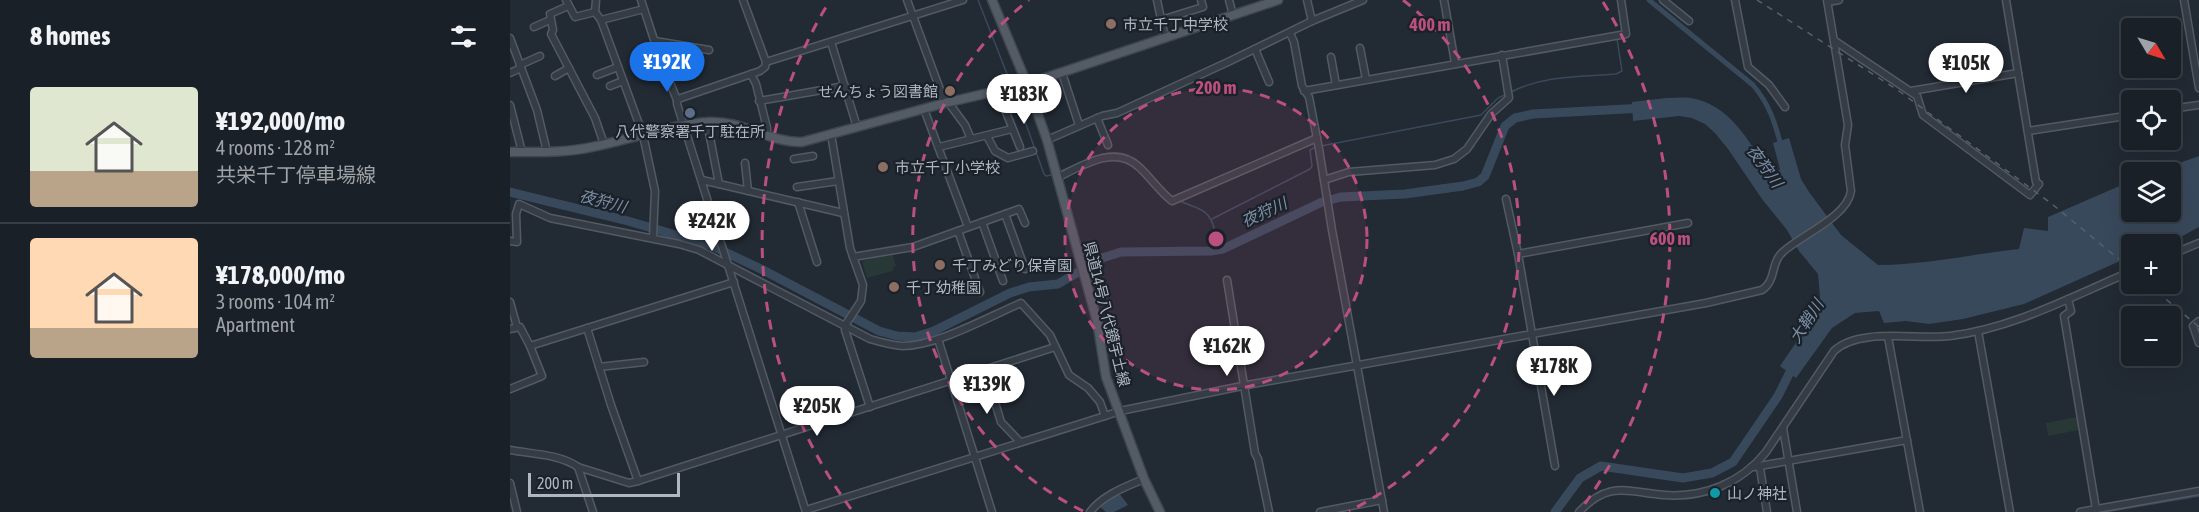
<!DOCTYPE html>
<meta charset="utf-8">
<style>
:root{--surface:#1a2027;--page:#23282f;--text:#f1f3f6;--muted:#9fa3a7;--line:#383e44;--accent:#1a73e8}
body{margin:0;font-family:"Asap Condensed","Noto Sans JP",sans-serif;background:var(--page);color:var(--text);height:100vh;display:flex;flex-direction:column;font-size:22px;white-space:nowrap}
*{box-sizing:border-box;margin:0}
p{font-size:20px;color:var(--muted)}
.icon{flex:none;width:33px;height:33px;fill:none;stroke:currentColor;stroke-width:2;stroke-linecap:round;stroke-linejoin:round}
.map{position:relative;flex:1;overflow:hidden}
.details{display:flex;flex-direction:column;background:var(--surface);width:510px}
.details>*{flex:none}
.needle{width:39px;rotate:128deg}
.controls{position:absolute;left:1611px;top:18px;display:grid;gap:12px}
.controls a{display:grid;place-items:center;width:60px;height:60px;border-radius:6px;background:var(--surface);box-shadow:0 6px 24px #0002,0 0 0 2px var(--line);font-size:30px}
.scale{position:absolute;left:18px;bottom:15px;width:152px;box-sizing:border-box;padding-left:6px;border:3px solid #afb7c2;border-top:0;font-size:16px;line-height:21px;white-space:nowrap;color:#afb7c2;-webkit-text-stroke:4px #1b2129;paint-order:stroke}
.price{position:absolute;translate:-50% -51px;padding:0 14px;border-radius:21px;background:#fff;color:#222;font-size:20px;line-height:39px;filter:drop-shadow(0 2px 3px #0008)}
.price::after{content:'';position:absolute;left:50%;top:36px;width:18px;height:14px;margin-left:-9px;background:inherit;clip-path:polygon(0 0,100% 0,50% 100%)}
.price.current{background:var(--accent);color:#fff}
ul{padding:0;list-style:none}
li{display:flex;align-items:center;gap:18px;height:150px;padding:0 30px}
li+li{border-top:2px solid var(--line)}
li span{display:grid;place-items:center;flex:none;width:168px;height:120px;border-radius:6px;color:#555}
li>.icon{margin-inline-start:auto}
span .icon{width:72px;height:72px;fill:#fffc;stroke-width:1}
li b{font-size:26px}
h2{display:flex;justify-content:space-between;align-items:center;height:72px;padding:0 30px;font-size:26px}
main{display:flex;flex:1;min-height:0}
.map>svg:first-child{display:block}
</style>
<main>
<section class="details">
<h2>8 homes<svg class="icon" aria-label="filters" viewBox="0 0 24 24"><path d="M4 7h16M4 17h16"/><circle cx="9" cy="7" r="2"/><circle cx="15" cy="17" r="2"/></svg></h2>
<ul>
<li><span style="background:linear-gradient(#dfe7d0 70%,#b9a48a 0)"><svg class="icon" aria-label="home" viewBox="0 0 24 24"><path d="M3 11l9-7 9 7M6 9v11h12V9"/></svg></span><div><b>¥192,000/mo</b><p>4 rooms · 128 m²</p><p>共栄千丁停車場線</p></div></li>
<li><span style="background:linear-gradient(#ffd9b3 75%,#b9a48a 0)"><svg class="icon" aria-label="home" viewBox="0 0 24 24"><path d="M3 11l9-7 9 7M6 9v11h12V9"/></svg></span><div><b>¥178,000/mo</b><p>3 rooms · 104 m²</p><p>Apartment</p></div></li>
</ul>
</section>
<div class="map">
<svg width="1689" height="512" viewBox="0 0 1689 512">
<rect width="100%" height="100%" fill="#222a34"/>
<!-- green -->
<g fill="#273837">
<polygon points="382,252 386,266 383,267 383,271 357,278 352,261"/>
<polygon points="1567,417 1569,430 1538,436 1536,423"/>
</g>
<!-- water -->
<g fill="#39495c">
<path d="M1157 98C1164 98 1173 97 1181 98 1219 104 1239 141 1258 171L1263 173H1267L1270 169 1263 143 1279 138 1291 179 1299 192 1331 235 1368 265C1415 265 1462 254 1509 249L1514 228 1538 231V217L1621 181 1622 212H1660V172H1644L1689 156V227L1667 239 1650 244H1622L1621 256 1514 304 1453 319 1419 324 1396 321 1374 323 1369 311 1345 313 1322 328 1286 378 1270 366 1307 312 1310 297 1308 274 1289 251 1277 230 1252 199 1218 149 1205 133 1195 124 1182 118 1169 116 1123 121 1122 102Z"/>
<polygon points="609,493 618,505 604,512 596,512 589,506"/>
</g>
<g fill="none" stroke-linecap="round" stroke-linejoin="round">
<!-- stream -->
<g stroke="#39495c" stroke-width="1.5">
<polyline points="468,0 501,84"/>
<polyline points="504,91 534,174 536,176 541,175"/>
<path d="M1001 92C1034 75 1071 77 1106 74L1112 71 1107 39"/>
<polyline points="811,146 971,115 988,98 997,94"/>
<path d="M576 160C603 148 622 150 640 174"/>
<polyline points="549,172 561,167"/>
<path d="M670 201C687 209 699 208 704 228"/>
<polyline points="702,219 800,169 802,166 800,150 807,146"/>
<polyline points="706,239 713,249"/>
<polyline points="1595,512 1689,496"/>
</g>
<!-- canal -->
<path stroke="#39495c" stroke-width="5" d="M1139 0 1243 85C1259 104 1265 122 1271 146"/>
<!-- river -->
<g stroke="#39495c" stroke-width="9">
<polyline points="0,192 118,221 200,245 251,269 369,331 387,336 405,337 424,331 500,293 519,287 548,284 592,258 611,252 701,251 713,249 812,202 831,197 895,194 953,186 968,182 975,176 995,126 1005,118 1023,114 1134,108"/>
<polyline points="1045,512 1070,478 1091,466 1173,478 1202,473 1223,462 1268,396 1284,364"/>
</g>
<!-- minor casing -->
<g stroke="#525a63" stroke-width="9">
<g id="minor">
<polyline points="56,0 65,17 85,12"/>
<polyline points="86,0 85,12 91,20 133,135 145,191 143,238"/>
<polyline points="131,0 150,58 167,100"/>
<polyline points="233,0 256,62 255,67 250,71 171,98 167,100 167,104 296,512"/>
<polyline points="397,0 435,103"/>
<polyline points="647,0 655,38"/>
<polyline points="719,0 723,15"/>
<polyline points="797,0 802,21"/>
<polyline points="934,0 945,63"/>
<polyline points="1153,0 1179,21"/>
<polyline points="1225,0 1238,67 1259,85 1275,107"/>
<polyline points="1674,0 1689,88"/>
<polyline points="1318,2 1329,0"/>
<polyline points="58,6 40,14 43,30 41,34 85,118 94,144"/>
<polyline points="91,20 134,9"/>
<polyline points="651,20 693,7 691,0"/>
<polyline points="24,27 40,20"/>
<polyline points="780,33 784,42 792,86 799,97 809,149 822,230 874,512"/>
<polyline points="0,38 27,110 37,152"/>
<polyline points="145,41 199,50"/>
<polyline points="1325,41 1407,96 1413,115 1520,195 1529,184 1526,182 1496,0"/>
<polyline points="321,42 347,127"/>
<polyline points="850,48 856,79"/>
<polyline points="745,49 759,82"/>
<polyline points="821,57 826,85"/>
<polyline points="256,62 453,0"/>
<polyline points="10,65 30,56"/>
<polyline points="0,73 11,68"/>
<polyline points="552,73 569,125"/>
<polyline points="241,74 246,84 257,128 257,135"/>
<polyline points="87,75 108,67"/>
<polyline points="45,76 59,68"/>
<polyline points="100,86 113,81"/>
<polyline points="794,91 1116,34 1111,0"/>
<polyline points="1401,91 1508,73"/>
<polyline points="249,101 335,86"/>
<polyline points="438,102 455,125 461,139"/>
<polyline points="0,105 12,152"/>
<polyline points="414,109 458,227"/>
<polyline points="1660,109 1689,105"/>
<polyline points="496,112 510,147"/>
<polyline points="587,118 598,145"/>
<polyline points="197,122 209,184"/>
<polyline points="1518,131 1622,115"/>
<polyline points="321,134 340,248 353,285 351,301 336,324 335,330 360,407"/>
<polyline points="477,136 485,151 498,158 523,151"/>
<polyline points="537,140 592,116 607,113 718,62 802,21 853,0"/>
<polyline points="429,147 502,129"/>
<polyline points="284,159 303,156"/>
<polyline points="235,163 238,191"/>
<path d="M547 178C571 166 605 144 629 167 641 178 649 191 662 201L807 138"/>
<polyline points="192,180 333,213"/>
<polyline points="814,180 839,172 925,165 944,159 957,149 981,114 999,98 992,55"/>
<polyline points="287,187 328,181"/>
<polyline points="996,199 1008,254 1045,466"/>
<polyline points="288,202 307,262"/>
<polyline points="495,214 515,269"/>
<polyline points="472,222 493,281"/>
<polyline points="448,231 470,292"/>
<path d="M0 241 7 242 6 214 9 204 40 218 169 244 189 250 360 339C370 342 381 345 392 346 427 346 478 317 511 303L540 335 559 375 578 388 590 402 595 416 610 411 737 385 1196 303 1252 290C1267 280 1260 262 1274 251 1292 235 1338 216 1341 191L1335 145 1338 125 1317 0"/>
<polyline points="1008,254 1178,223"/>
<polyline points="1660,255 1689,243"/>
<polyline points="343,257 403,247 509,209 515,223"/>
<polyline points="717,280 745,453 748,459 759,512"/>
<polyline points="1558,299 1561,311 1554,316 1586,509"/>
<polyline points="0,302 7,327"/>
<polyline points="1689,321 1683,326 1689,343"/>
<polyline points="77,328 101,405 128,481"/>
<polyline points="0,329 10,327 20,346 224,282"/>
<polyline points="1468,331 1500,512"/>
<polyline points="1378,337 1410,512"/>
<polyline points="428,339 482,512"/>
<polyline points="89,367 134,362"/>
<polyline points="475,370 491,422 510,442"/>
<polyline points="0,389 32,376 20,346"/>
<polyline points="1273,428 1287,512"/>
<path d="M0 450C21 454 50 454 68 467L83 512"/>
<polyline points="68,467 119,483 128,481 545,347"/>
<polyline points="1244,467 1397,440"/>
<polyline points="1250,468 1257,512"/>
<polyline points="0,483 7,512"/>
<polyline points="296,510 595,416"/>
<path d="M580 512C593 495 615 487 634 479"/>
<polyline points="810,512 872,500"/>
<path d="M1069 512C1099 480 1117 492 1154 495 1194 498 1231 483 1256 452L1324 351C1349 327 1407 340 1440 336 1504 328 1563 296 1622 271"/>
<polyline points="1570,512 1689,491"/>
</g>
</g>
<!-- major casing -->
<g stroke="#3e454f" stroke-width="11">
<g id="major">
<polyline points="482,0 517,84 537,140 587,321 596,377 634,479 650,512"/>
<path d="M0 152C28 152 55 153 82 147 121 139 159 125 199 122 232 120 260 143 292 142L435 103 517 84 768 0"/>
</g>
</g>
<!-- minor -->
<use href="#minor" stroke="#353c45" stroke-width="6"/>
<!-- major -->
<use href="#major" stroke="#535b65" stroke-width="8"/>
<!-- rail -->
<g stroke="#57606c" stroke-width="1.5" stroke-dasharray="6 6" stroke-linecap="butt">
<polyline points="1247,0 1389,91 1542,204 1622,270"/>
<polyline points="1638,284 1689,327"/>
</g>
</g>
<!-- distance rings -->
<circle cx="706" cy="239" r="151" fill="#bb507f" fill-opacity=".12"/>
<g fill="none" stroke="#bb507f" stroke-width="3" stroke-dasharray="10 8">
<circle cx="706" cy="239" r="151"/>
<path d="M573 511A303 303 0 0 1 519 0M893 0A303 303 0 0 1 839 511"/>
<path d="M341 509A454 454 0 0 1 319 2M1093 2A454 454 0 0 1 1071 509"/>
</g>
<!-- markers -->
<g fill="#8d6e63" stroke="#1b2129" stroke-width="2">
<circle cx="601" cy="24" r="6"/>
<circle cx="440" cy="91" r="6"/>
<circle cx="373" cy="167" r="6"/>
<circle cx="430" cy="265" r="6"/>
<circle cx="384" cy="287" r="6"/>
</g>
<circle fill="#5c6f8a" stroke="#1b2129" stroke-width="2" cx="180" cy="113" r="6"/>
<circle fill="#0f9aa8" stroke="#1b2129" stroke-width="2" cx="1205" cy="493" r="6"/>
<g text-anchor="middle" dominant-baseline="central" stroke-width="4.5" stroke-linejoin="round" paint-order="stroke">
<!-- poi labels -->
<g font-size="15" fill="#afb7c2" stroke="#1b2129" text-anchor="start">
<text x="613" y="24">市立千丁中学校</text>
<text x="428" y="91" text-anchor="end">せんちょう図書館</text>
<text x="180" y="131" text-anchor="middle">八代警察署千丁駐在所</text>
<text x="385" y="167">市立千丁小学校</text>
<text x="442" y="265">千丁みどり保育園</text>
<text x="396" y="287">千丁幼稚園</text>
<text x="1217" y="493">山ノ神社</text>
</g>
<!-- street labels -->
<g font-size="15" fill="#afb7c2" stroke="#1b2129">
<text transform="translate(597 314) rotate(76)">県道14号八代鏡宇土線</text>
</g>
<!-- water labels -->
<g font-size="16" font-style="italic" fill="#7b8fa7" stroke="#1b2129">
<text transform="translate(1255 166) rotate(54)">夜狩川</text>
<text transform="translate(93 201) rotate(15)">夜狩川</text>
<text transform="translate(754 212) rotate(-25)">夜狩川</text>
<text transform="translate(1296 321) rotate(-57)">大鞘川</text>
</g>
</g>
<circle cx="706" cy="239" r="9" fill="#bb507f" stroke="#1b2129" stroke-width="3"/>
<g font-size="18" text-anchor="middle" font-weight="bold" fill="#bb507f" stroke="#1b2129" stroke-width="4.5" stroke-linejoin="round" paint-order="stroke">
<text x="920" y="31">400 m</text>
<text x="706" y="94">200 m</text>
<text x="1160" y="245">600 m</text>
</g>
</svg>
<div class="controls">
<a><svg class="needle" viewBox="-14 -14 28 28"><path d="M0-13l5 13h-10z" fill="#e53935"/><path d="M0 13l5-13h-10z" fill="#9fa3a7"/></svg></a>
<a><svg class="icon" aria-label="locate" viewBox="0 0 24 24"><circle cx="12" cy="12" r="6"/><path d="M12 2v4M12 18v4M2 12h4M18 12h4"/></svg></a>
<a><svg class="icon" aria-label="layers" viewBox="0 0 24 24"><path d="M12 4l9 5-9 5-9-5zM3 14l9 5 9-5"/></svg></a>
<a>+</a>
<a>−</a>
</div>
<div class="scale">200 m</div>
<b class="price current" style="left:157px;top:93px">¥192K</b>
<b class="price" style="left:1456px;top:94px">¥105K</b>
<b class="price" style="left:514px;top:125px">¥183K</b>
<b class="price" style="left:202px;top:252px">¥242K</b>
<b class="price" style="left:717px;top:377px">¥162K</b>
<b class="price" style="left:1044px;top:397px">¥178K</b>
<b class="price" style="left:477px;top:415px">¥139K</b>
<b class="price" style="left:307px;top:437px">¥205K</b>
</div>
</main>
